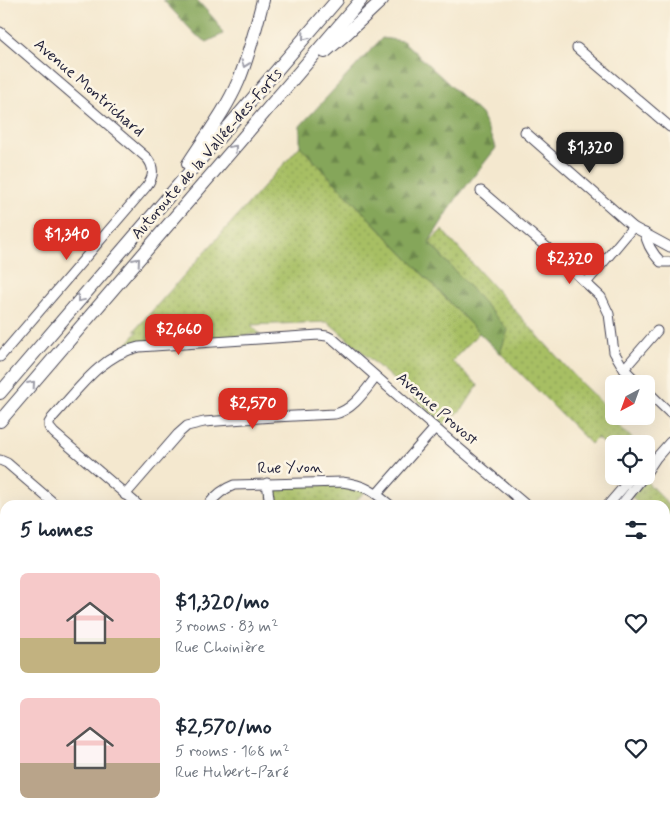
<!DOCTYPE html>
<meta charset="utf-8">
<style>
:root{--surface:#fff;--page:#f6f6f7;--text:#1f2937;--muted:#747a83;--accent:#d93025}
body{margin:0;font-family:Mynerve,sans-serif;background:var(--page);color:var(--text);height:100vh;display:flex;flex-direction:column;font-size:19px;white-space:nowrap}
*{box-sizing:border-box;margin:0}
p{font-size:16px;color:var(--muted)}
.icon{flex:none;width:28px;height:28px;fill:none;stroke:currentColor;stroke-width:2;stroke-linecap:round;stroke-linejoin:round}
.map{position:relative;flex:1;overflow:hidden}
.side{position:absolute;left:0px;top:500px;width:670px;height:321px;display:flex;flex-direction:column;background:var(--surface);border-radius:15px 15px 0 0;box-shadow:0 5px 20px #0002}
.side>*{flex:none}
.needle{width:32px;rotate:221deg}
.tools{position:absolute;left:605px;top:375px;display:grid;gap:10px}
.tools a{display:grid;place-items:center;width:50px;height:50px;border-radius:8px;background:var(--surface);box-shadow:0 5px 20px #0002;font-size:25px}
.price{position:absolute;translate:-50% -42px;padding:0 11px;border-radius:10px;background:var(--accent);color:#fff;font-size:16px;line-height:32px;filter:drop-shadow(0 1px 2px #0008)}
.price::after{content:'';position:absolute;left:50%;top:30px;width:15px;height:11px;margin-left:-8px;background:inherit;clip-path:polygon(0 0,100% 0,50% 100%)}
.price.current{background:#222;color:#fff}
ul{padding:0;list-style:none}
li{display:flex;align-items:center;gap:15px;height:125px;padding:0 20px}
li span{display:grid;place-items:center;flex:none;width:140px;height:100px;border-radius:8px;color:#555}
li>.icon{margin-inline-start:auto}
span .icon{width:60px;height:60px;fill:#fffc;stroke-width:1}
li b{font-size:21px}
h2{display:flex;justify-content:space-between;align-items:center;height:60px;padding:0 20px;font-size:21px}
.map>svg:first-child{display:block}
</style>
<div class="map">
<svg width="670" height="821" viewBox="0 0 670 821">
<defs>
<pattern id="grass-dots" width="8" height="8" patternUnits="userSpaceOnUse" patternTransform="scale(1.25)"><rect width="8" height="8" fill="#a7bf64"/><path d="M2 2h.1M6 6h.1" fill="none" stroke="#889b54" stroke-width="1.8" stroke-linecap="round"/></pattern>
<pattern id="forest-firs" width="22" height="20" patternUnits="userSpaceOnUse" patternTransform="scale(1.25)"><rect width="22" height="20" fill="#85a65a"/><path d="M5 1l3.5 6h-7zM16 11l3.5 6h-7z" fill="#6c874c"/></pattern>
</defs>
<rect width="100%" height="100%" fill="#fcf5e5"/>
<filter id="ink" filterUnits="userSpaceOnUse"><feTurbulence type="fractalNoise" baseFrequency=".02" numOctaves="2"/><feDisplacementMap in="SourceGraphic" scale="10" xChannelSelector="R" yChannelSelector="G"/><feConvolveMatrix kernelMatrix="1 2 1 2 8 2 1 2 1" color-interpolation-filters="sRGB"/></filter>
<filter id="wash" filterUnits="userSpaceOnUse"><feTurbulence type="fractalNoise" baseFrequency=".0096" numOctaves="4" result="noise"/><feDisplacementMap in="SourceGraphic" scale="20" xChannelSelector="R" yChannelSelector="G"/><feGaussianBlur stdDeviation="1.12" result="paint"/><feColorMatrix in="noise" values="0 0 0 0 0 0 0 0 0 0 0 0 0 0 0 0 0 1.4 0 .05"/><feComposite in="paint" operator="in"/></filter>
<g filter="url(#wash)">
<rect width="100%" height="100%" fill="#f4e8cf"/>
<!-- grass -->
<g fill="url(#grass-dots)" stroke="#647050">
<polygon points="300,146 479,333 452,361 478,385 464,407 445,425 328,322 251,325 260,334 125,347 138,331 134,331"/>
<polygon points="442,230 580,382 617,418 615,422 638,444 614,444 614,454 597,438 591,444 500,353 507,330 429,242"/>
<polygon points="646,481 670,506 670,577 665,583 665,538 669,534 665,530 665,505 639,505 632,497"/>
<polygon points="267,483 369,487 352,505 270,505"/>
</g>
<!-- forest -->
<g fill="url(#forest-firs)" stroke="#54644a">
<polygon points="163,0 197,0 216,21 223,34 207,42 196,35"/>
<polygon points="382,38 403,41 481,114 496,148 456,199 429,242 508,330 500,353 479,333 300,146 300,126"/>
</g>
</g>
<g filter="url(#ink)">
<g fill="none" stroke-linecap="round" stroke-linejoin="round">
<!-- minor casing -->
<g stroke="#424051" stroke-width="11">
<g id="minor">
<path d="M0 32 147 158C155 168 154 177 146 187L0 357"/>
<polyline points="577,48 670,127"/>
<polyline points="525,132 633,227 670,247"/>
<polyline points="481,191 558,257 601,297 609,314 614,352 624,369 639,384"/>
<path d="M645 233C647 245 653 254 661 262H670"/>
<polyline points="586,283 633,227"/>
<polyline points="624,369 657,331"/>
<polyline points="646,390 670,413"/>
<polyline points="0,460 7,463 56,505"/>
<polyline points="646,473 656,458 670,442"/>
<polyline points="267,483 270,505"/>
<polyline points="377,494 435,428"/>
<path d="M125 495 178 434 187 426 204 422 274 417 335 414C353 410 365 391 376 377"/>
<path d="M138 505 54 433 49 427V423L52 418C77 391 101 355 139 347L319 335 327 336 333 339 435 428 526 505"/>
<path d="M208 505C215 496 223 489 234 485L342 482C365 485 373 491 390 505"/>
<polyline points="608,505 633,476"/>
<polyline points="621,505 644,476"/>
<polyline points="0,547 5,551"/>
<polyline points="0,640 5,644"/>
<polyline points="665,738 670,742"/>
<polyline points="0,746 5,741"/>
<polyline points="665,781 670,775"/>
<polyline points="94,816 99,821"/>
<polyline points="204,816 209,821"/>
<polyline points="581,816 587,821"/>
<polyline points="152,821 156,816"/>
<polyline points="342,821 346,816"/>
<polyline points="632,821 636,816"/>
</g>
</g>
<!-- highway casing -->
<g stroke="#424051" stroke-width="14">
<g id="highway">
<polyline points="325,52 347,33 382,0"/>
<path d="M188 164C205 137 225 112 238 82 249 56 256 27 263 0"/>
<polyline points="0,393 337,0"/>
<polyline points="0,421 361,0"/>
</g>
</g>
<!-- minor -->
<use href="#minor" stroke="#fff" stroke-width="9"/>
<!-- highway -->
<use href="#highway" stroke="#fff" stroke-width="12"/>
</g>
<!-- one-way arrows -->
<defs><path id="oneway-chevron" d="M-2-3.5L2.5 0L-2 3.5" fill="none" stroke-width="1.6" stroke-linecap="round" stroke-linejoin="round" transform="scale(1.25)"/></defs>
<g stroke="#9c9ca7">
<use href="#oneway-chevron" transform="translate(305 37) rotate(131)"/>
<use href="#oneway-chevron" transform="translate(245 64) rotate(109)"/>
<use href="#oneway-chevron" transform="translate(234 148) rotate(-49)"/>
<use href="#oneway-chevron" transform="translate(137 261) rotate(-49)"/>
<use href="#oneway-chevron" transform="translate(80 299) rotate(130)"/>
<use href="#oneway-chevron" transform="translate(32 384) rotate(-49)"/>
</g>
</g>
<g text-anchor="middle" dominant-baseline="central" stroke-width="5" stroke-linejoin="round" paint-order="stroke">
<!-- street labels -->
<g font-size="16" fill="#22223b" stroke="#fcf5e5">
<text transform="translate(89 88) rotate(41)">Avenue Montrichard</text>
<text transform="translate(207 154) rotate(-49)">Autoroute de la Vallée-des-Forts</text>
<text transform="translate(437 409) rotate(41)">Avenue Provost</text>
<text transform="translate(290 468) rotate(-1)">Rue Yvon</text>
</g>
</g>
</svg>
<div class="tools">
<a><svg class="needle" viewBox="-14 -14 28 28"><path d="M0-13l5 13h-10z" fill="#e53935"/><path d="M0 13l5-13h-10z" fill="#747a83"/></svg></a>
<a><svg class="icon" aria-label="locate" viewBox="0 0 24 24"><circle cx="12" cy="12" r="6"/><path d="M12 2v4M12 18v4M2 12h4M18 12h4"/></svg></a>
</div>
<b class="price current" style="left:590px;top:174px">$1,320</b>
<b class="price" style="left:67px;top:261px">$1,340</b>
<b class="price" style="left:570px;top:285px">$2,320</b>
<b class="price" style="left:179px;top:356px">$2,660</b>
<b class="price" style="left:253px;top:430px">$2,570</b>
<section class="side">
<h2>5 homes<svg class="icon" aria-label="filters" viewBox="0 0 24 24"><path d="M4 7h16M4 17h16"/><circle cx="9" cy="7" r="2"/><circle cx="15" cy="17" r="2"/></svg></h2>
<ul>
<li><span style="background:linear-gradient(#f6c9c9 65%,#c2b280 0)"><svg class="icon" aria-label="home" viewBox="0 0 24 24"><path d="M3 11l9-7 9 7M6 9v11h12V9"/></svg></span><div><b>$1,320/mo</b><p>3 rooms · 83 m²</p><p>Rue Choinière</p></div><svg class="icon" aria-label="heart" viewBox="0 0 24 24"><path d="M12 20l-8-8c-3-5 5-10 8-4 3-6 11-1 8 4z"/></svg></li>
<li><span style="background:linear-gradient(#f6c9c9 65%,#b9a48a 0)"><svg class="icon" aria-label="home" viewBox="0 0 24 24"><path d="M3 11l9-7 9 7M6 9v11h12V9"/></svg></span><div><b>$2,570/mo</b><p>5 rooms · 168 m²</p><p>Rue Hubert-Paré</p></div><svg class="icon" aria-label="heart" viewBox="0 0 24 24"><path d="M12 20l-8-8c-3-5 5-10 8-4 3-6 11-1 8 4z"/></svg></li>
</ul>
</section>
</div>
